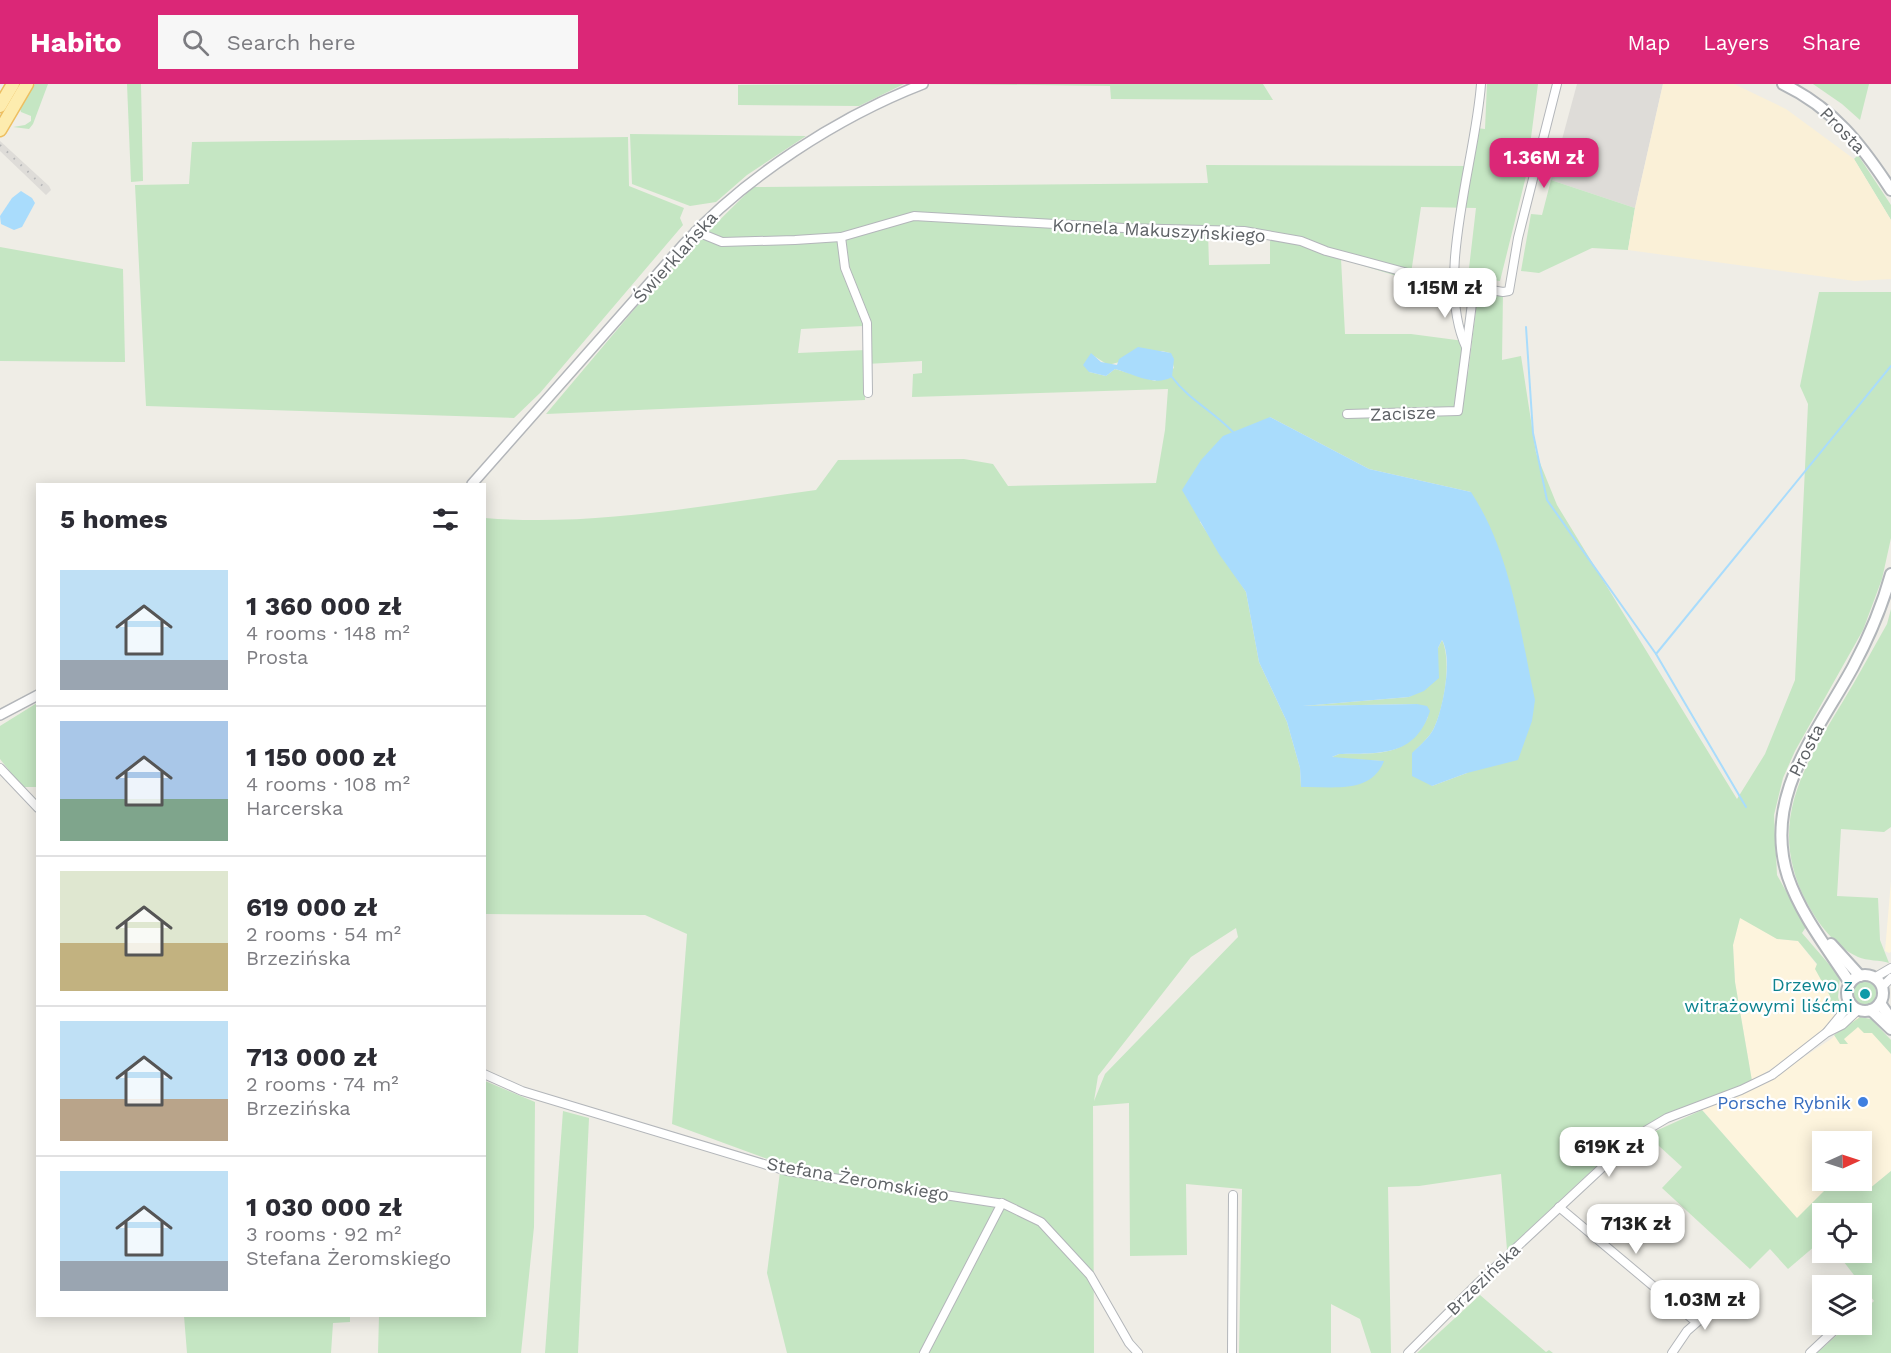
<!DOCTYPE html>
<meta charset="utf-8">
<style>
:root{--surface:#fff;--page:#f7f7f7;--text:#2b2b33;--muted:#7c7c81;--line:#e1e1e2;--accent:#db2777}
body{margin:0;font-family:"Work Sans",sans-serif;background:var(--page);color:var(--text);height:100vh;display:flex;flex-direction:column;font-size:22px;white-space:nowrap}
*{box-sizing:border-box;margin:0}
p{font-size:20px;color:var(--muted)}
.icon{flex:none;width:33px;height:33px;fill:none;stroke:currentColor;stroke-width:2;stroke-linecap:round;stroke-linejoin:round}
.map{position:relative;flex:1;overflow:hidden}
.drawer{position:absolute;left:36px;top:399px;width:450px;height:834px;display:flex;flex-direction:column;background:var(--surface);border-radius:0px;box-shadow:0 3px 15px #0003}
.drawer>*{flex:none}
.needle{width:39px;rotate:87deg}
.controls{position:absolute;left:1812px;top:1047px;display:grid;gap:12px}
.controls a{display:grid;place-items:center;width:60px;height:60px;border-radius:0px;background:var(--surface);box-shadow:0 3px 15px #0003;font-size:30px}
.price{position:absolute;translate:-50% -51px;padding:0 14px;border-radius:12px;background:#fff;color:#222;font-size:20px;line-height:39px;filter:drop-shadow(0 2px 3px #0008)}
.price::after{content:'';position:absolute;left:50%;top:36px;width:18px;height:14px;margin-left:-9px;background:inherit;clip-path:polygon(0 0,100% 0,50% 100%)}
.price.current{background:var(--accent);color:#fff}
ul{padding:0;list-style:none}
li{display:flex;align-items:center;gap:18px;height:150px;padding:0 24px}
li+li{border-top:2px solid var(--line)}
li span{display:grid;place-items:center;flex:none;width:168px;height:120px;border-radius:0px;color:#555}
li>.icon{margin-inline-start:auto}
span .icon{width:72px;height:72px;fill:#fffc;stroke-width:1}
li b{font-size:26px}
h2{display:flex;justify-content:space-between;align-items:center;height:72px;padding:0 24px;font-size:26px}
header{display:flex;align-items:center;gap:36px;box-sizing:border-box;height:84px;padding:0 30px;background:var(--accent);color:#fff}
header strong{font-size:28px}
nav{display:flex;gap:33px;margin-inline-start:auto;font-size:21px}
.search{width:420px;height:54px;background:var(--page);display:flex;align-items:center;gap:15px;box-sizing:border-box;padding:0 21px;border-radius:0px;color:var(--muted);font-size:22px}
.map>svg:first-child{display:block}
</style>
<header>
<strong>Habito</strong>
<div class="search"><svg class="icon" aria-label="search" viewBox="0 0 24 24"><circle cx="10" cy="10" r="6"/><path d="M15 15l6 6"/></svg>Search here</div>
<nav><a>Map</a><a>Layers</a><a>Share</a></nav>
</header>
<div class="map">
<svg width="1891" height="1269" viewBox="0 0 1891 1269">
<rect width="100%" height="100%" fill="#efede6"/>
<!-- commercial -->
<g fill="#fdf4dd">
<polygon points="1891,797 1891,868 1889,869 1885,867"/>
<polygon points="1740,833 1777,855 1798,857 1817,881 1816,885 1830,912 1831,928 1836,932 1807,962 1752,997 1735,898 1733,861"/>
<polygon points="1862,932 1891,965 1891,1087 1868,1106 1862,1096 1862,1058 1822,1058 1822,1096 1834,1097 1797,1135 1699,1022 1775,992 1831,955 1853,935"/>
</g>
<!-- industrial -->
<g fill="#dedcd8">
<polygon points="1577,0 1663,0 1635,124 1551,96"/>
<polygon points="0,57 49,102 51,106 46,111 0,67"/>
</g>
<!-- green -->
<g fill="#c5e6c3" fill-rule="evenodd">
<polygon points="35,0 48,0 33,40 29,45 13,43 25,41 31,37 31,32 21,28 20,25"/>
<polygon points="127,0 141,0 143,97 131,98"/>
<polygon points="904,0 859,22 738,21 738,1"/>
<polygon points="943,0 1263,0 1273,16 1111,15 1110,2"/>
<path d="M1487 0H1538L1526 92 1500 197 1468 193 1476 124 1421 123 1410 196 1341 175 1345 250H1411L1464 257 1466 263 1457 295 1468 290 1478 209 1503 208 1502 276 1521 272 1536 369 1557 421 1737 715 1765 670 1795 596 1808 320 1800 302 1819 208H1891V454L1882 495 1863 546 1795 667 1783 694 1774 731 1777 791 1806 843 1802 849 1840 893 1838 913 1841 923 1836 930H1832L1830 912 1815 885 1817 880 1798 857 1777 855 1740 834 1733 861 1735 898 1752 997 1635 1046 1507 1166 1501 1090 1419 1102 1388 1103 1391 1269H1371L1360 1235 1331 1220V1269H1239L1242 1105 1186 1100 1187 1171 1130 1172 1129 1019 1093 1022 1094 1269H787L767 1189 781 1080 672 1040 687 850 645 831 485 830V434C595 443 707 421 816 406L838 376 964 375 993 380 1008 402 1156 399 1165 346 1168 305 912 313 913 290 922 289V277L866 280 865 316 546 330 659 196 753 103 1208 99 1206 81 1469 82 1470 47 1476 44 1485 45ZM1208 148 1245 149 1270 155V180L1209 181ZM864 242 866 266 798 269 801 245ZM1162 267 1170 269 1174 284 1155 297 1115 285 1106 292 1089 288 1091 270 1108 281ZM1270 333 1369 385 1471 408 1467 689 1432 702 1412 670C1419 662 1430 653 1434 644 1444 623 1452 577 1442 556L1438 564V594L1409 613 1303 622 1417 620 1428 633C1407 674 1379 669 1339 670L1330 674 1383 677 1301 703 1300 684 1287 638 1259 578 1246 508 1200 438ZM1236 844 1238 853 1105 990 1094 1017 1098 992 1191 873Z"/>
<polygon points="1813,0 1869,0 1860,36 1842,20"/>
<polygon points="630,50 806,52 747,91 716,118 690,122 632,100"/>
<polygon points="628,53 629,102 684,124 680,134 683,141 540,309 514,334 146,322 135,101 189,100 192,58"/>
<polygon points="1858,71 1891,121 1891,136 1854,75"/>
<polygon points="1551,96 1635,124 1628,166 1592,164 1539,189 1521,187 1531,130 1542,131"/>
<polygon points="0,163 123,185 125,278 0,277"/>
<path d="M1891 525V743L1884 748 1841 745 1837 812 1878 814 1880 856 1889 879C1880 876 1867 877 1858 873 1835 862 1818 840 1806 817 1767 741 1802 685 1842 619 1858 593 1872 566 1887 540Z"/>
<polygon points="37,619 37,703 22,703 0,675 0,642"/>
<circle cx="1864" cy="909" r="12"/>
<polygon points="1860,933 1871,935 1891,956 1891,970 1872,949 1864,949 1858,943 1844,955 1848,960 1840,960 1834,951"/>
<polygon points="485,997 535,1018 534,1143 521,1269 378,1269 379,1232 484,1232"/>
<polygon points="1702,1026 1797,1134 1834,1097 1862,1096 1869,1105 1891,1087 1891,1269 1817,1269 1848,1241 1862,1240 1862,1228 1874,1217 1837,1169 1862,1168 1862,1130 1856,1129 1865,1119 1853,1129 1822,1130 1822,1156 1788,1185 1770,1165 1750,1185 1662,1104 1682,1083 1647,1051"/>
<polygon points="563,1027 589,1034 578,1269 545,1269"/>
<polygon points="1480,1211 1546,1268 1549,1266 1553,1269 1417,1269"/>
<polygon points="184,1232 350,1232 350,1238 333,1239 331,1269 187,1269"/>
</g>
<!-- sand -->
<polygon fill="#faf0d7" points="1663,0 1734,0 1786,25 1854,75 1891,136 1891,195 1855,197 1628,166 1635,124"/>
<!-- water -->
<g fill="#a9dcfc">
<polygon points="21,107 32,114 35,119 22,143 14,146 1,140 0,132 12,114"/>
<path d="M1138 263 1171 269 1174 275 1172 293C1154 303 1134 290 1115 285L1106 292 1089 288 1083 281 1091 269 1101 278 1117 281 1119 275Z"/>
<path d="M1270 333 1369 385 1471 408C1511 469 1520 546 1535 616L1532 637 1518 676 1467 689 1432 702 1412 692V669C1419 662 1430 653 1434 644 1443 625 1453 575 1442 556L1438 564 1439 594 1424 607 1409 613 1303 622 1417 620 1427 622 1430 627C1415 674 1378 669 1339 670L1332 673 1384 677C1371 711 1332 702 1301 703L1300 684 1287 638 1259 578 1246 508 1219 470 1182 406 1201 376 1223 352Z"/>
</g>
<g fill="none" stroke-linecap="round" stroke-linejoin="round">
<!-- stream -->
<g stroke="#a9dcfc" stroke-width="2">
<polyline points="1526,243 1533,349 1547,416 1656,570 1746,723"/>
<path d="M1172 293C1189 316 1213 327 1233 348"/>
<polyline points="1656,570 1891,282"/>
</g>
<!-- minor casing -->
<g stroke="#b3b6ba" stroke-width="10">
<g id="minor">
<polyline points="695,147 722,158 795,156 841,153 914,132 1124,144 1244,147 1301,157 1326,167 1434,196 1503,208 1509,207 1518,154 1557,0"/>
<polyline points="841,153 845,184 867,239 868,309"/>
<path d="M1466 263C1434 193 1476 75 1481 0"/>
<polyline points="1347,330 1458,327 1474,204"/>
<polyline points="0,684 38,724"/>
<polyline points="1874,894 1891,884"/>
<polyline points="1882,903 1891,894"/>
<polyline points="1827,948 1850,920"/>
<polyline points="484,990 522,1007 787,1087 1004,1120 1041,1138 1090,1191 1129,1259 1138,1269"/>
<polyline points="1559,1123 1696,1238"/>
<polyline points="924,1269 1002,1119"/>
<polyline points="1232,1269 1233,1111"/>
<polyline points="1408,1269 1476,1201 1635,1053 1667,1034 1741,1006 1772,991 1826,949 1842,941 1858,926"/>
<polyline points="1672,1269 1687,1247 1726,1213"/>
<polyline points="1810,1269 1841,1240"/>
</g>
</g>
<!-- tertiary casing -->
<g stroke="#b3b6ba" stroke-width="12">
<g id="tertiary">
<path d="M472 400 684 160C745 93 838 33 923 0"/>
<polyline points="0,631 38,611"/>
</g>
</g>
<!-- secondary casing -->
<g stroke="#b2b6ba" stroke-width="14">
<g id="secondary">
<path d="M1783 0C1833 24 1861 60 1891 106"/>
<polyline points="1831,860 1860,892"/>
<circle cx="1865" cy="909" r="18"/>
<path d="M1850 899C1828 865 1801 831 1788 793 1762 713 1817 649 1853 583 1869 553 1882 523 1891 490"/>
<polyline points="1880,919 1891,935"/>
<polyline points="1871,926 1891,945"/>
</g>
</g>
<!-- primary casing -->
<g stroke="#edbf61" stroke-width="15">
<g id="primary">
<polyline points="0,22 13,0"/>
<polyline points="0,46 27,0"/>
</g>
</g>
<!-- minor -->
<use href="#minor" stroke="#fff" stroke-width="8"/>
<!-- tertiary -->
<use href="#tertiary" stroke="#fff" stroke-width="9"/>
<!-- secondary -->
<use href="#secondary" stroke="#fff" stroke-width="10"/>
<!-- primary -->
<use href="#primary" stroke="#fdecae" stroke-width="12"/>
<!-- rail -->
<polyline stroke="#b4b5b6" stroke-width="2" stroke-dasharray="1.5 8" stroke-linecap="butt" points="0,61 48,107"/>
</g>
<!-- markers -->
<circle fill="#0f9aa8" stroke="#fff" stroke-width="2" cx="1865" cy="910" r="6"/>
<circle fill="#3f7fe0" stroke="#fff" stroke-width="2" cx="1863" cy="1018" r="6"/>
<g text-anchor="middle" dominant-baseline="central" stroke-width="4.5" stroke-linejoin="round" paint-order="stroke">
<!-- street labels -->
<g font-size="18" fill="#5e6266" stroke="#fff">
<text transform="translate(1843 46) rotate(46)">Prosta</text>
<text transform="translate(1159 146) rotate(3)">Kornela Makuszyńskiego</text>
<text transform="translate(675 173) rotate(-48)">Świerklańska</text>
<text transform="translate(1403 329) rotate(-2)">Zacisze</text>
<text transform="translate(1806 666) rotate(-63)">Prosta</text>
<text transform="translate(858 1095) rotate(10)">Stefana Żeromskiego</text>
<text transform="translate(1483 1195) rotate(-44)">Brzezińska</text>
</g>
<!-- culture labels -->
<g font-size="18" fill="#0d838f" stroke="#fff" text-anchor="end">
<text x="1853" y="900">Drzewo z<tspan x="1853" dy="21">witrażowymi liśćmi</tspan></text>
</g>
<!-- shop labels -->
<g font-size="18" fill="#366cbe" stroke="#fff" text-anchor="end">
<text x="1851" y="1018">Porsche Rybnik</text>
</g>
</g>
</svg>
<div class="controls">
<a><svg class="needle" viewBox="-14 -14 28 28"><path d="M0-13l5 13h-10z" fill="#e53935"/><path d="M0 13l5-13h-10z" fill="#7c7c81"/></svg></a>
<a><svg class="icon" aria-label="locate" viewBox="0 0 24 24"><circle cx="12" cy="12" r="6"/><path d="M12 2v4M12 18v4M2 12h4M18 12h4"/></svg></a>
<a><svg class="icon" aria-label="layers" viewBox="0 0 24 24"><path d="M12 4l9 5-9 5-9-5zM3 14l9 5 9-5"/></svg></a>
</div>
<b class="price current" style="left:1544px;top:105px">1.36M zł</b>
<b class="price" style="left:1445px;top:235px">1.15M zł</b>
<b class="price" style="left:1609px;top:1094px">619K zł</b>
<b class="price" style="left:1636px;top:1171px">713K zł</b>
<b class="price" style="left:1705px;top:1247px">1.03M zł</b>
<section class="drawer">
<h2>5 homes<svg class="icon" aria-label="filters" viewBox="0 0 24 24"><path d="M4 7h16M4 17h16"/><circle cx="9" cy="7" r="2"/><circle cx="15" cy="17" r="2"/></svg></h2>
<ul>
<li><span style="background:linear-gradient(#bfe0f5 75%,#9aa5b1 0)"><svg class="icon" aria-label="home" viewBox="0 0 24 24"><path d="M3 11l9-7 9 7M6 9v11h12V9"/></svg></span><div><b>1 360 000 zł</b><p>4 rooms · 148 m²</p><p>Prosta</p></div></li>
<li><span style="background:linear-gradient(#a9c7e8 65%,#7fa58c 0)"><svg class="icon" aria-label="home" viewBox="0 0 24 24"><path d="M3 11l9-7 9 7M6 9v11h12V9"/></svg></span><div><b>1 150 000 zł</b><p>4 rooms · 108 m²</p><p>Harcerska</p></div></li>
<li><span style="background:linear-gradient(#dfe7d0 60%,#c2b280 0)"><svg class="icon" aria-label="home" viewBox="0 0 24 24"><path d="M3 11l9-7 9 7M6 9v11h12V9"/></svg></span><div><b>619 000 zł</b><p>2 rooms · 54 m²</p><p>Brzezińska</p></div></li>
<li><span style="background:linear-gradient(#bfe0f5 65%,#b9a48a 0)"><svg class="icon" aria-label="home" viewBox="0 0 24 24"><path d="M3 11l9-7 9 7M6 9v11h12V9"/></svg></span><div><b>713 000 zł</b><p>2 rooms · 74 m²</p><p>Brzezińska</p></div></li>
<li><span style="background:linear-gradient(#bfe0f5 75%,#9aa5b1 0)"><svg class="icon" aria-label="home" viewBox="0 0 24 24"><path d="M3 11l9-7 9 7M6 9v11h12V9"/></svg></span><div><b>1 030 000 zł</b><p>3 rooms · 92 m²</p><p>Stefana Żeromskiego</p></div></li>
</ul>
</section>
</div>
